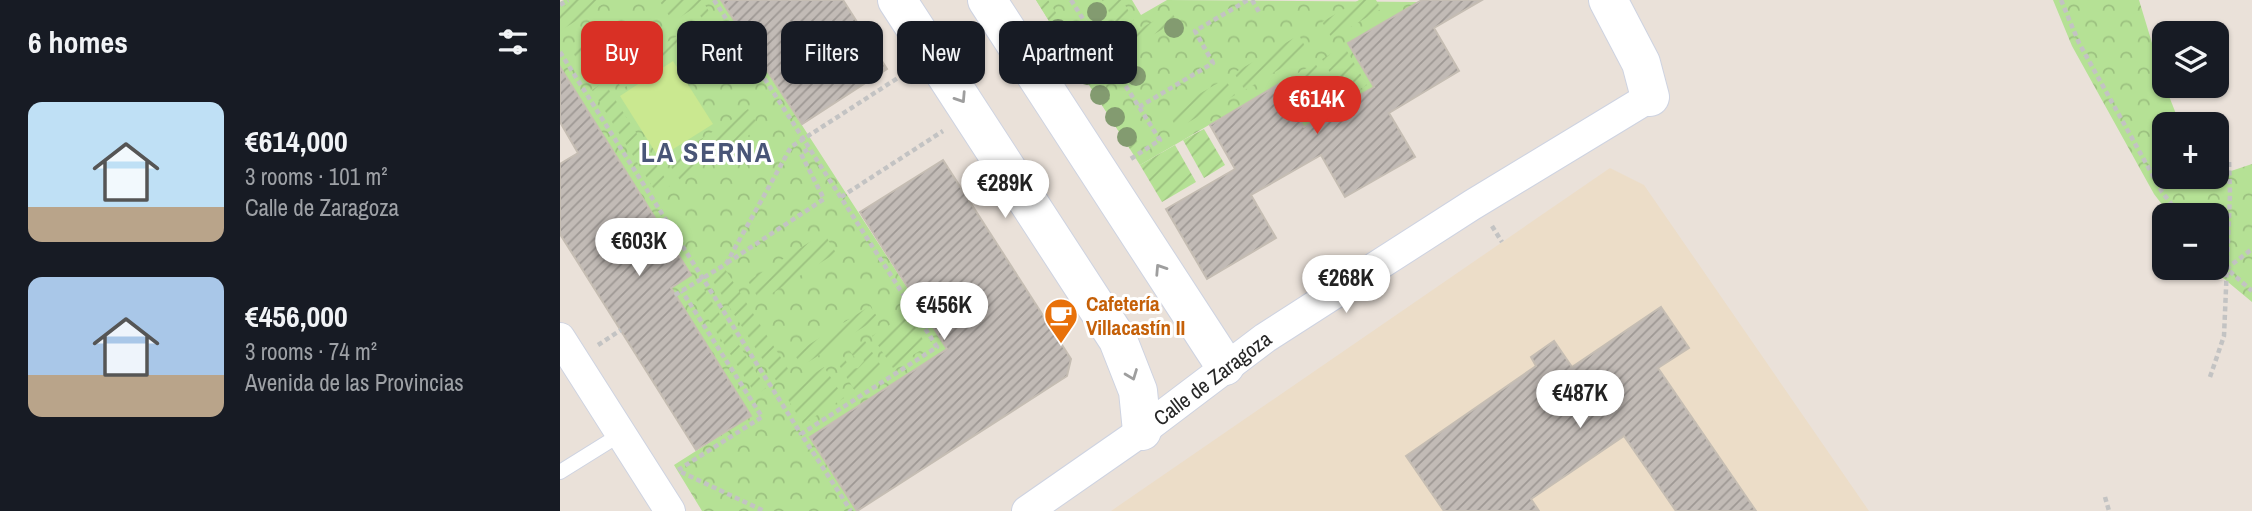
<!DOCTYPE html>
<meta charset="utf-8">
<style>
:root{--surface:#171b24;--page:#20242c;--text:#f1f3f6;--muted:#9ea1a6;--accent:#d93025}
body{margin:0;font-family:"Archivo Narrow",sans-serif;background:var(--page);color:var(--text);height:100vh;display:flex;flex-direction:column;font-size:26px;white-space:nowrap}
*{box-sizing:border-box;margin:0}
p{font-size:23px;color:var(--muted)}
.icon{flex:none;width:38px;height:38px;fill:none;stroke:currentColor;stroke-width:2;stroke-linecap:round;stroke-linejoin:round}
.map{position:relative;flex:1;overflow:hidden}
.panel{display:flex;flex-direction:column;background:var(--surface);width:560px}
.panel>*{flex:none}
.banner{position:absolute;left:21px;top:21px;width:665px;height:63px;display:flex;gap:14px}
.tools{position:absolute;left:1592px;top:21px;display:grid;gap:14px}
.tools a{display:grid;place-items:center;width:77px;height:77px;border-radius:14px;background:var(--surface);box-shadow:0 2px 5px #0004;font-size:35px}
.price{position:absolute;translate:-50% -60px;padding:0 16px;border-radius:24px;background:#fff;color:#222;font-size:23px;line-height:46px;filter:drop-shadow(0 2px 4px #0008)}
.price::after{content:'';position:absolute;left:50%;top:42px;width:21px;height:16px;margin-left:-10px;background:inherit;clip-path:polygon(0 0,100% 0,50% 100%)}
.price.on{background:var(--accent);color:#fff}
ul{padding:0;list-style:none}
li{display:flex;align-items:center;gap:21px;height:175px;padding:0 28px}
li span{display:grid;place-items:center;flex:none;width:196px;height:140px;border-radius:14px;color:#555}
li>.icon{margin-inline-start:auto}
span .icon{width:84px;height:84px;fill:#fffc;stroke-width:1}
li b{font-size:30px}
h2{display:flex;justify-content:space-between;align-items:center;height:84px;padding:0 28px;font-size:30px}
.tag{padding:0 24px;border-radius:14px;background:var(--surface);box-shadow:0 2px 5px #0004;font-size:24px;line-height:63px}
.tag.on{background:var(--accent);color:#fff}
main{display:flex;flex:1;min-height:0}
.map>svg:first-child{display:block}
</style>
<main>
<section class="panel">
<h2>6 homes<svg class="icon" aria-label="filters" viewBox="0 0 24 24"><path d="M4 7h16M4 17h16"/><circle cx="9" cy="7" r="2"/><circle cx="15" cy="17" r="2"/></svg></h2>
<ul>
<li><span style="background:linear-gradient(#bfe0f5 75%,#b9a48a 0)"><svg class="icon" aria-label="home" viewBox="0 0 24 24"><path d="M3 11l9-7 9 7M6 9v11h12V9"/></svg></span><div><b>€614,000</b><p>3 rooms · 101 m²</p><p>Calle de Zaragoza</p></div></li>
<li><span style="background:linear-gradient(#a9c7e8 70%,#b9a48a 0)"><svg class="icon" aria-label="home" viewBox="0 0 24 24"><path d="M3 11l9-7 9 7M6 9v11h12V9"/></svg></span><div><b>€456,000</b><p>3 rooms · 74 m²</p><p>Avenida de las Provincias</p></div></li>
</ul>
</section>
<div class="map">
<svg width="1692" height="511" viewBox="0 0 1692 511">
<defs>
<pattern id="park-crowns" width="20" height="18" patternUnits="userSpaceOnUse" patternTransform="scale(1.75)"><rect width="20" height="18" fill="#b5e195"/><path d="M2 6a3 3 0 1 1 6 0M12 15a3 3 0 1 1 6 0" fill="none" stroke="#9cc180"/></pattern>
<pattern id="garden-furrows" width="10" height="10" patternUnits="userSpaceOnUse" patternTransform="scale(1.75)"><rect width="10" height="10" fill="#b5e195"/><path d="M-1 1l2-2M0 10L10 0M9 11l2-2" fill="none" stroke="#9cc180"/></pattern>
<pattern id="building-hatch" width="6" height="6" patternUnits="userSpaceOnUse" patternTransform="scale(1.75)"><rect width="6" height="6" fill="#c2bbb6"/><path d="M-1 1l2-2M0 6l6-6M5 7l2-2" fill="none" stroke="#9e9894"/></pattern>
</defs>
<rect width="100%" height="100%" fill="#eae1d9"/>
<!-- education -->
<polygon fill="#ecddc8" points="1050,168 1084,185 1309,511 551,511"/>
<!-- park -->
<g fill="url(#park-crowns)">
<polygon points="4,0 161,0 379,337 394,345 250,437 297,511 142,511 114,465 191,416 111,288 131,274 0,67 0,2"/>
<polygon points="476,0 572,0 581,15 607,0 858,2 789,43 814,87 744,127 718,85 580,165"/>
<polygon points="1493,0 1579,0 1605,86 1620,124 1605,124 1605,177 1657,177 1657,169 1671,171 1692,164 1692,302 1651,268 1657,268 1657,215 1610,215 1594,194 1512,46"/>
</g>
<!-- garden -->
<g fill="url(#garden-furrows)">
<polygon points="14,0 49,0 0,31 0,9"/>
<polygon points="99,0 142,0 150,13 142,18 134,8 113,22"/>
<polygon points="476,0 488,0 520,51 511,57"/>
<polygon points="542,0 562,0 574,20 559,29"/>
<polygon points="799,0 816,0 821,9 772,38 762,22"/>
<polygon points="611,11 617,21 570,48 564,38"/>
<polygon points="48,22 67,53 28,77 9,46"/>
<polygon points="134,25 142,38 62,89 54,76"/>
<polygon points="739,35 748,52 685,90 674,73"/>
<polygon points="784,46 807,85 785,98 762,59"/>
<polygon points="527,63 579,144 570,149 518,68"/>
<polygon points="755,63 778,102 746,121 723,82"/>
<polygon points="665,79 675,95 617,129 608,112"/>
<polygon points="44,82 110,186 97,194 32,90"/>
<polygon points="188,109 200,128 120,180 107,161"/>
<polygon points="644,129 665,165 644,178 623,140"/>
<polygon points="615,145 636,182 602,202 580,165"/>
<polygon points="264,233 276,253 200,301 188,281"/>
<polygon points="165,269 230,372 217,382 153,281 155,275"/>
<polygon points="142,286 206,388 196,395 132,293"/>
<polygon points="310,306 318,318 242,366 234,354"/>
<polygon points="347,314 367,346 333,368 312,336"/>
<polygon points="305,341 325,372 295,391 276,360 282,355 291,369 298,368 304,361 300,354 294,357 290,351"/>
<polygon points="264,367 284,398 243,424 224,393"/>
</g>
<!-- pitch -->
<polygon fill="#cae890" points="113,61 153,124 99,158 60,96"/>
<!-- building -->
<g fill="url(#building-hatch)" stroke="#c5bdb3" stroke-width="2">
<polygon points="161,0 283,0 327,69 242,124"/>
<polygon points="862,0 922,0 874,28 899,71 829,113 855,157 785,197 761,155 691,195 716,238 647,279 606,209 675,169 650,125 719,84 744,127 814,87 788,43"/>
<polygon points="0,67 131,275 111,288 191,416 136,450 0,234 0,164 18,153 0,122"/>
<polygon points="383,160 511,359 507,376 297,511 250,437 387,349 300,212"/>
<polygon points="1101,307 1129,348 1098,368 1196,511 1116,511 1064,436 971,499 979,511 884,511 846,456 976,366 971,357 994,341 1012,367"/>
</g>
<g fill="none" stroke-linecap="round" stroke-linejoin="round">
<!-- lane casing -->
<g stroke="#ced3e1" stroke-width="16">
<polyline id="lane" points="0,472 61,434"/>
</g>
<!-- street casing -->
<g stroke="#ced3e1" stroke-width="32">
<g id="street">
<polyline points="0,338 110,511"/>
<path id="s1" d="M467 511 582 431 705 338 912 205 1090 97"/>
</g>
</g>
<!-- secondary casing -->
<g stroke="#ced3e1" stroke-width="40">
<g id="secondary">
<polyline points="337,0 558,340 578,391 582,431"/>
<polyline points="427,0 665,366"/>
<polyline points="1048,0 1081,63 1090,97"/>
</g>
</g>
<!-- path -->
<g stroke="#c3c3c3" stroke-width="4.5" stroke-dasharray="5 3.5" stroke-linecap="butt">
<polyline points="154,0 377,347 241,434 291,511"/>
<polyline points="511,0 600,140 569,160"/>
<polyline points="692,0 699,12"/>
<polyline points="1501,0 1519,43 1602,192 1620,215"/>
<polyline points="0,5 8,0"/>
<polyline points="0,52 241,434"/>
<polyline points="509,66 540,46"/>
<polyline points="579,107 653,63 635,31 688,0"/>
<polyline points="281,197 383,131"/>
<polyline points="932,226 942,242"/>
<polyline points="1657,260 1692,291"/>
<polyline points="167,263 264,199 241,154 250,148"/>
<polyline points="1666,269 1692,249"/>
<polyline points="115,295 166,264 231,147 347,72"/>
<polyline points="38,345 61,330"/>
<polyline points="1650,377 1664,336 1670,194 1669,160"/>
<polyline points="118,470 202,417 122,291"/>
<polyline points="121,472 204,511"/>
<polyline points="1545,497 1549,511"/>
</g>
<!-- lane -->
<use href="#lane" stroke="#fff" stroke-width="14"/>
<!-- street -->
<use href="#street" stroke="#fff" stroke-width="30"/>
<!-- secondary -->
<use href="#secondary" stroke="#fff" stroke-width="38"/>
</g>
<!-- trees -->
<g fill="#839b70">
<circle cx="537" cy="12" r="10"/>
<circle cx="614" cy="28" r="10"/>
<circle cx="498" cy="29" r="10"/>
<circle cx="510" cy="48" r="10"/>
<circle cx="559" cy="48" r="10"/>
<circle cx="527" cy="75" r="10"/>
<circle cx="576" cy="76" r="10"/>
<circle cx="540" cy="95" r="10"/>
<circle cx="555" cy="117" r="10"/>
<circle cx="567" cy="137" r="10"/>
</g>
<!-- one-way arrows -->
<defs><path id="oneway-chevron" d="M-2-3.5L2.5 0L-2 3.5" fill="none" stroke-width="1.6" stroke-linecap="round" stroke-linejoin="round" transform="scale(1.75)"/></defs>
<g stroke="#9e9e9e">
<use href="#oneway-chevron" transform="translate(401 98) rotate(57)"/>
<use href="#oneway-chevron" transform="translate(600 269) rotate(-123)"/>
<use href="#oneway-chevron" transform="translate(572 375) rotate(69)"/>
</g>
<!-- icons -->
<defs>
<g id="cafe-pin" transform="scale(1.75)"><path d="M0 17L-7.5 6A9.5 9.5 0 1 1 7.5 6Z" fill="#e8710a" stroke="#fff"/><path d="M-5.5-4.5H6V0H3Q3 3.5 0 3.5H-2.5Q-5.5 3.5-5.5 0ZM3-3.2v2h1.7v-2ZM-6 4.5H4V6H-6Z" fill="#fff"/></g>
</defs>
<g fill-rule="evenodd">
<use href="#cafe-pin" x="501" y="315"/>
</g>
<g text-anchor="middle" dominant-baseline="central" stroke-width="6" stroke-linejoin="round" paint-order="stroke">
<!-- food labels -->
<g font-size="21" font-weight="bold" fill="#c56008" stroke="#fff" text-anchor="start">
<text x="526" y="303">Cafetería<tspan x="526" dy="24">Villacastín II</tspan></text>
</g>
<!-- street labels -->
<g font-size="21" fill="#272727" stroke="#fff">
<text stroke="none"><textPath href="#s1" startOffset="228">Calle de Zaragoza</textPath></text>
</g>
<!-- district labels -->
<g font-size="28" font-weight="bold" letter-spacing="2" fill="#495577" stroke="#fff">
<text x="147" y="152">LA SERNA</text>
</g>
</g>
</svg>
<div class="tools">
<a><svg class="icon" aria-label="layers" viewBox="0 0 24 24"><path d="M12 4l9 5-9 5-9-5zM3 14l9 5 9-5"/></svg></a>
<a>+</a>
<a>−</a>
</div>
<b class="price on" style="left:757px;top:136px">€614K</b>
<b class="price" style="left:445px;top:220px">€289K</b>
<b class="price" style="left:79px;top:278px">€603K</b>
<b class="price" style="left:786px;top:315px">€268K</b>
<b class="price" style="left:384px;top:342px">€456K</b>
<b class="price" style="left:1020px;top:430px">€487K</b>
<div class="banner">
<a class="tag on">Buy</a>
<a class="tag">Rent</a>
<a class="tag">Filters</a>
<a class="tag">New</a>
<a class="tag">Apartment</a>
</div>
</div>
</main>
